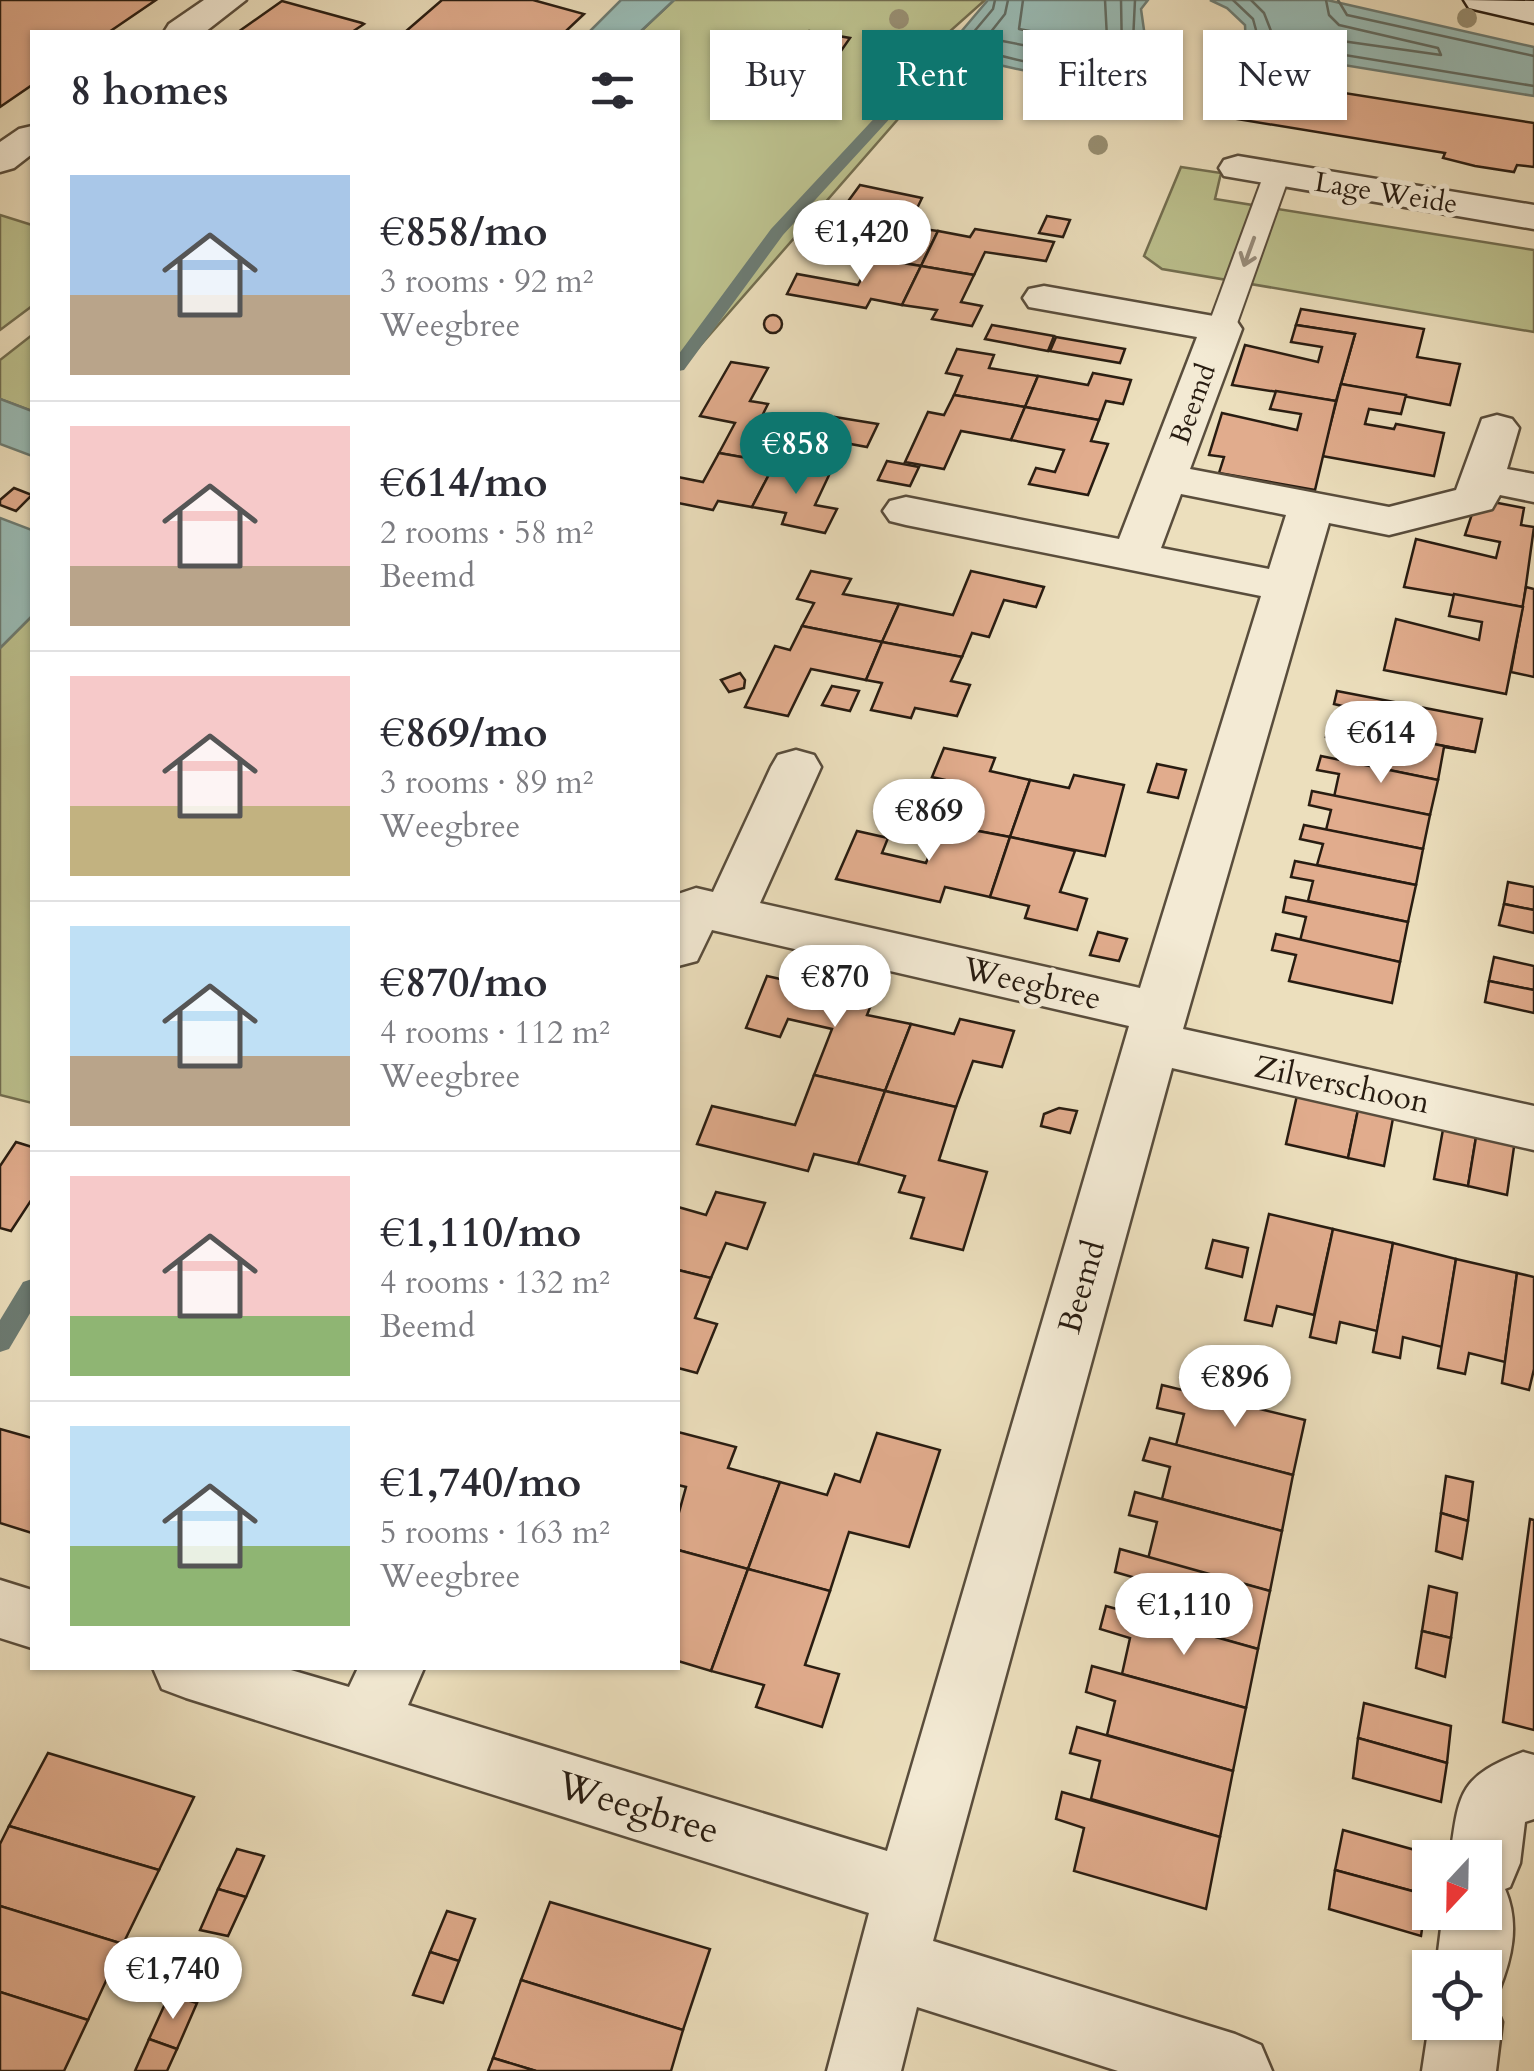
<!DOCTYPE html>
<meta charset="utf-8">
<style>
:root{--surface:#fff;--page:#f7f7f7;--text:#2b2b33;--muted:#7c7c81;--line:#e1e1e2;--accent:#0f766e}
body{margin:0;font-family:Cardo,serif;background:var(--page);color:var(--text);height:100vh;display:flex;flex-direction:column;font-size:38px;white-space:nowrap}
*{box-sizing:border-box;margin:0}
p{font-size:32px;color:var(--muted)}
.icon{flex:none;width:55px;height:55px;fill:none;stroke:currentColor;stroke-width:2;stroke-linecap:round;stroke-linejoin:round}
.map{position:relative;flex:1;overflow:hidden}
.side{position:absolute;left:30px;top:30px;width:650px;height:1640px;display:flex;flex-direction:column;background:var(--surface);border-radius:0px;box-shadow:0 2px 8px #0004}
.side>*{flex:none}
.top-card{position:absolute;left:710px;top:30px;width:672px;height:90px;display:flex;gap:20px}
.needle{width:65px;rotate:202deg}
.fabs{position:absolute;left:1412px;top:1840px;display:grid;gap:20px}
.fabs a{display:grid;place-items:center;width:90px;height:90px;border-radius:0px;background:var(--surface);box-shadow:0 2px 8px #0004;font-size:50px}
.price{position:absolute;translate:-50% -85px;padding:0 22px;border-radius:35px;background:#fff;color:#222;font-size:32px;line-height:65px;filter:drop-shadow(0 2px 5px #0008)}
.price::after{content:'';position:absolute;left:50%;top:60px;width:30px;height:22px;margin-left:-15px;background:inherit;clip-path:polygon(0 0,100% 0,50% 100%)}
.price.selected{background:var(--accent);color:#fff}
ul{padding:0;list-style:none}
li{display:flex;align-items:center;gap:30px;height:250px;padding:0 40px}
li+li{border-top:2px solid var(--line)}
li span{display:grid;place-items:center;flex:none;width:280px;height:200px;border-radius:0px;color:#555}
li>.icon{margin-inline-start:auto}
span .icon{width:120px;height:120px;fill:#fffc;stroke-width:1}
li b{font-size:42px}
h2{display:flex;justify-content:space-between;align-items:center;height:120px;padding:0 40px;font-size:42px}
.tag{padding:0 35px;border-radius:0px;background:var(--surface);box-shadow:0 2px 8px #0004;font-size:35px;line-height:90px}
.tag.selected{background:var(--accent);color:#fff}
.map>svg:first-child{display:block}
</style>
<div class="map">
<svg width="1534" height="2071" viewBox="0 0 1534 2071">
<rect width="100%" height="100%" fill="#ecdfbd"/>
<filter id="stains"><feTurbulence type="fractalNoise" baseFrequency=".002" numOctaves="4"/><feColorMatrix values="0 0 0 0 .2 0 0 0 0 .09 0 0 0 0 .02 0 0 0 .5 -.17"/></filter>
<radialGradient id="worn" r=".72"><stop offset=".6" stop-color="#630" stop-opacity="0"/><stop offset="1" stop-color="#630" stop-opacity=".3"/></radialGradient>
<!-- green -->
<g fill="#bcc18e" stroke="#726e50" stroke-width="2.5">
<polygon points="674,0 985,0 930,49 954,55 678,371 678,32 640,32"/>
<polygon points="1181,167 1221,173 1215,199 1534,250 1534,332 1162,269 1144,256"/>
<polygon points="0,215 32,225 32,306 0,330"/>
<polygon points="32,335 32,411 0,399 0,360"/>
<polygon points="32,616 32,1103 0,1095 0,648"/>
</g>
<!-- water -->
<g fill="#99bcb6" stroke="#6c7c74" stroke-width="2.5">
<polygon points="621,0 674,0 640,32 589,32"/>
<path d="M988 0H1148L1141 9 1147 51 1140 71C1089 95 999 62 943 53Z"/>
<polygon points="1210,0 1327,0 1534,47 1534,96 1246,49 1245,25 1227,8"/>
<polygon points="0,399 32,411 32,456 0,444"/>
<polygon points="0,518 32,530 32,616 0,648"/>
</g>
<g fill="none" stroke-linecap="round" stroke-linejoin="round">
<!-- shore -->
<g stroke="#606c64" stroke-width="2.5">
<path d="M995 0 993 9 967 40 968 47C1018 60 1081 81 1132 62L1135 0"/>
<polyline points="1008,0 1005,14 990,33 992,39 1090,58 1122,53 1121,0"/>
<polyline points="1023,0 1019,29 1091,43 1107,38 1105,0"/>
<polyline points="1233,0 1253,19 1259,41 1534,86"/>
<polyline points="1251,0 1264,13 1271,31 1441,55 1438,48 1339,25 1329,15 1326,0"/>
<polyline points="1338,0 1347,15 1534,56"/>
</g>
<!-- stream -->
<g fill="#6c7c74" fill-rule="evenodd">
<polygon points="938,50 950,53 783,235 684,370 678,371 678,355 771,229"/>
<polygon points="32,1279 32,1310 9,1349 0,1352 0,1320 23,1282"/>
</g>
</g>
<!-- building -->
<g fill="#e1ac8d" stroke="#281c11" stroke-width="2.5">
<polygon points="0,0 156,0 109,32 32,32 32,85 0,107"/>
<polygon points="442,0 533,0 584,14 565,32 405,32"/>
<polygon points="282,1 362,23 364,24 352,32 238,32"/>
<polygon points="809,31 850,38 814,90 785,85 813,46 799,44"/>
<polygon points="886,51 913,56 908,66 880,60"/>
<polygon points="1224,74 1534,123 1534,167 1517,165 1514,172 1475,166 1443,158 1445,153 1207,114"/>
<polygon points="860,185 922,198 908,227 938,231 921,266 872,258 884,234 851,228 838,215"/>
<polygon points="1047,216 1070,220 1063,237 1039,233"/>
<polygon points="975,229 1054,242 1046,261 985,252 974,275 921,266 938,231 970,237"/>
<polygon points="872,258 921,266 902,305 871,299 866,308 787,294 797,274 858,285"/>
<polygon points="921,266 974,275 961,302 982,306 972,326 932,319 937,310 902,305"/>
<polygon points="1301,309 1424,329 1417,357 1460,364 1450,405 1341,384 1355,334 1296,325"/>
<circle cx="773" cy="324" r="9"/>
<polygon points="992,325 1054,336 1048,351 985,339"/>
<polygon points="1296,325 1355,334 1336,401 1232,385 1245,345 1318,362 1322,347 1291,342"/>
<polygon points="1056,337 1125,349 1120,363 1050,351"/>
<polygon points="957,349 994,355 989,368 1038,376 1025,407 954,395 962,376 946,373"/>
<polygon points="731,362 768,368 750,401 768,404 763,414 796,420 775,463 719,453 735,423 700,416"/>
<polygon points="1093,373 1131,380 1123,404 1106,401 1099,420 1025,407 1038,376 1088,385"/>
<polygon points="1341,384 1406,395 1401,414 1369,409 1365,424 1394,429 1396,424 1444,433 1434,476 1322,456"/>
<polygon points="1276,391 1336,401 1315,490 1219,473 1224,457 1209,455 1222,413 1297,430 1301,414 1270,409"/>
<polygon points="954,395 1025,407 1011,440 961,431 944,469 905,462 928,412 944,415"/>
<polygon points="1025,407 1099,420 1091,441 1108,444 1088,495 1029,484 1036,468 1055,472 1064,450 1011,440"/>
<polygon points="835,417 878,424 867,447 845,443 830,473 775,463 796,420 831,426"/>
<polygon points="719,453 775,463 752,507 718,501 713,510 678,503 678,477 703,482"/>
<polygon points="887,461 919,467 910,486 878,480"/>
<polygon points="775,463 830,473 815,505 837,509 825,533 782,524 786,513 752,507"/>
<polygon points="14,488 32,495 16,511 0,505 0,500"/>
<polygon points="1477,499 1524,508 1521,525 1534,527 1523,607 1404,587 1416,539 1496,558 1500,542 1465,535"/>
<polygon points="811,571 851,579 843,594 899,604 882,642 802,626 814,603 797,599"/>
<polygon points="971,571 1044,587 1036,607 1004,600 989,637 972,633 962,657 882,642 899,604 953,615"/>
<polygon points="1526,587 1534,589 1534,677 1511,672"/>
<polygon points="1454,594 1523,607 1506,694 1384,670 1396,619 1479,640 1482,622 1449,616"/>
<polygon points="802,626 882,642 866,680 811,669 788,716 745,707 775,646 790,650"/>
<polygon points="882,642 962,657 951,681 970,685 957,716 915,708 911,718 871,710 882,683 866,680"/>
<polygon points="740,673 745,680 744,688 729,692 721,680"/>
<polygon points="832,686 859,691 850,711 822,705"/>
<polygon points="1337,691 1482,719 1475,752 1351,728 1355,709 1334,704"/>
<polygon points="1329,723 1351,728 1475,752 1444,747 1438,780 1343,761 1348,741 1326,737"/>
<polygon points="944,748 995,758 990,771 1030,780 1010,837 941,824 958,783 932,777"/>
<polygon points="1321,756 1438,780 1430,815 1334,797 1339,774 1317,770"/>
<polygon points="1157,764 1186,770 1178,798 1148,792"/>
<polygon points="1074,775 1124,785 1105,856 1010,837 1030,780 1069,788"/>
<polygon points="1312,791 1430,815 1423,849 1326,830 1331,810 1309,805"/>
<polygon points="941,824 1010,837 990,897 945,887 940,902 836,879 857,831 888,838 882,853 926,863"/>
<polygon points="1304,825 1423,849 1416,885 1317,865 1323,844 1300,839"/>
<polygon points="1010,837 1075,851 1060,892 1087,899 1077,930 1025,918 1029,906 990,897"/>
<polygon points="1295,861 1416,885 1408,922 1308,901 1313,881 1291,877"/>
<polygon points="1508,882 1534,887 1534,910 1504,904"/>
<polygon points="1286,897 1408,922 1400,962 1300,941 1306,917 1283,912"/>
<polygon points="1504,904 1534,910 1534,933 1499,925"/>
<polygon points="1098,932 1127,939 1119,961 1090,955"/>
<polygon points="1276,934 1400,962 1392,1003 1289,981 1296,955 1272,950"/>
<polygon points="1494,957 1534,966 1534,990 1489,981"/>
<polygon points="767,976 873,1000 867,1015 911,1024 885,1091 814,1075 832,1029 788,1019 780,1037 746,1028"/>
<polygon points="1489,981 1534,990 1534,1013 1485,1002"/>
<polygon points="960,1019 1014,1031 1002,1067 973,1061 956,1107 885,1091 911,1024 954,1034"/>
<polygon points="814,1075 885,1091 858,1164 814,1154 808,1171 697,1144 712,1106 795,1125"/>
<polygon points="885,1091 956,1107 939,1160 987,1172 963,1250 911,1238 924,1198 899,1192 905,1176 858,1164"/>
<polygon points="1298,1091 1359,1105 1348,1158 1286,1144"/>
<polygon points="1359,1105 1394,1113 1384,1166 1348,1158"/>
<polygon points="1059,1108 1077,1111 1070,1133 1041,1126 1044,1114"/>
<polygon points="1444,1124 1477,1131 1468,1186 1434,1179"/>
<polygon points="1477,1131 1515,1140 1507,1195 1468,1186"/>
<polygon points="16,1142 32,1147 32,1199 11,1231 0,1228 0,1166"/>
<polygon points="716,1192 765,1203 747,1249 726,1243 711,1278 678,1270 678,1207 706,1215"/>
<polygon points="1269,1214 1333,1229 1314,1315 1277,1306 1272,1326 1245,1320"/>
<polygon points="1333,1229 1393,1243 1377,1331 1340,1322 1336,1343 1310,1337"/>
<polygon points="1213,1240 1248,1248 1242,1277 1206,1268"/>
<polygon points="1393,1243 1456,1259 1442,1347 1403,1337 1400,1358 1373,1352"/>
<polygon points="1456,1259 1517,1273 1505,1362 1469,1353 1465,1374 1438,1368"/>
<polygon points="678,1270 711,1278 695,1318 717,1324 697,1373 678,1368"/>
<polygon points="1517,1273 1534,1277 1534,1369 1529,1390 1502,1383"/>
<polygon points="1162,1385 1305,1420 1293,1475 1176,1445 1184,1414 1157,1408"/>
<polygon points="0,1429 32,1438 32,1533 0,1523"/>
<polygon points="678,1432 736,1447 728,1468 780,1482 748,1569 678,1550 678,1516 686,1487 678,1485"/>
<polygon points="877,1433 940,1450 909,1547 849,1532 830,1591 748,1569 780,1482 827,1495 835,1474 860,1482"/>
<polygon points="1150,1438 1293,1475 1282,1531 1162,1499 1170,1467 1143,1460"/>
<polygon points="1446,1476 1473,1482 1468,1521 1441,1513"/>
<polygon points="1135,1492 1282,1531 1270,1591 1148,1559 1157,1522 1129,1515"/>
<polygon points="1441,1513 1468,1521 1462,1559 1436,1551"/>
<polygon points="1530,1519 1534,1520 1534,1730 1503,1722"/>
<polygon points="1120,1549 1270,1591 1258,1649 1133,1615 1143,1580 1115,1572"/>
<polygon points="678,1550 748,1569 711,1671 678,1661"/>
<polygon points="748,1569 830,1591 805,1665 839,1674 822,1727 756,1707 764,1685 711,1671"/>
<polygon points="1429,1586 1457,1593 1451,1638 1422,1631"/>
<polygon points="1106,1606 1258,1649 1246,1708 1122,1674 1130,1638 1100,1629"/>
<polygon points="1422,1631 1451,1638 1445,1677 1416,1668"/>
<polygon points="1092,1666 1246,1708 1233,1771 1107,1735 1115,1701 1086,1692"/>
<polygon points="1364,1703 1451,1726 1447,1763 1358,1738"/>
<polygon points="1077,1727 1233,1771 1220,1837 1091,1799 1100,1761 1070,1753"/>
<polygon points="1358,1738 1447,1763 1441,1802 1353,1778"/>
<polygon points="48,1753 194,1797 159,1870 9,1826"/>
<polygon points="1062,1792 1220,1837 1206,1909 1074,1871 1084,1828 1056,1819"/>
<polygon points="9,1826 159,1870 123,1944 0,1906 0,1844"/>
<polygon points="1343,1830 1433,1855 1430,1858 1427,1895 1335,1870"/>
<polygon points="237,1849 264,1856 246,1897 218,1889"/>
<polygon points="1335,1870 1427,1895 1421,1936 1329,1909"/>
<polygon points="218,1889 246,1897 228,1936 200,1930"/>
<polygon points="550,1902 710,1949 683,2030 521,1980"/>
<polygon points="0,1906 123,1944 88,2020 0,1992"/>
<polygon points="447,1911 475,1919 459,1961 430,1952"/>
<polygon points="430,1952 459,1961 443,2003 413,1995"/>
<polygon points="521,1980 683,2030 671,2071 536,2071 493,2058"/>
<polygon points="0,1992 88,2020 64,2071 0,2071"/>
<polygon points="169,1995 197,2003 177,2049 149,2039"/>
<polygon points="149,2039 177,2049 167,2071 135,2071"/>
<polygon points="493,2058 536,2071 488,2071"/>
</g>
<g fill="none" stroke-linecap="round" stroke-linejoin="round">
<!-- lane casing -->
<g stroke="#594d3c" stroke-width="4">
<polygon id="lane" points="1277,166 1290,174 1235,329 1231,335 1211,335 1207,329 1264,174"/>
</g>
<!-- street casing -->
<g stroke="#594d3c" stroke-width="5">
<g id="street">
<polygon points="204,0 246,0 205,32 164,32 169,24"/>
<polygon points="32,126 32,154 14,168 0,172 0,142 19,129"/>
<polygon points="1238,156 1534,205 1534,229 1224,176 1219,168 1224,160"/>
<path d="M1044 286 1236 320 1242 329 1190 469 1389 507 1456 490 1482 419 1497 415 1512 419 1519 428 1507 469 1534 474V502L1500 495 1492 509 1389 535 1329 523 1183 1029 1534 1106V1150L1172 1068 933 1941 1235 2034 1261 2045 1272 2071H1118L917 2007 901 2071H827L869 1913 186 1698 162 1689 153 1668H284L349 1687 358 1668H424L408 1705 887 1851 1129 1026 712 930 697 961 678 966V894L696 888 713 892 771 767 778 755 796 750 814 755 821 767 760 903 1140 988 1261 596 906 525 890 521 883 511 890 501 906 497 1119 539 1197 337 1029 307 1023 298 1029 289ZM1181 494 1286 515 1269 569 1161 548Z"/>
<polygon points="0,1580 32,1590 32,1648 0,1638"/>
<path d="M1523 1752 1534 1755V1819L1525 1822 1520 1863 1510 1887 1505 1889C1520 1924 1512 1958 1498 1993L1491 1996 1502 2022 1496 2071H1422L1430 2018V2022H1485V1968H1436L1443 1912H1485V1858H1450C1459 1793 1458 1777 1523 1752Z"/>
</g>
</g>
<!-- secondary casing -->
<g stroke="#281c11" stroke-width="5">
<polygon id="secondary" points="1464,0 1534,1 1534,23 1469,8"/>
</g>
<!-- lane -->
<use href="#lane" fill="#f3ead4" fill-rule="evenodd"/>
<!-- street -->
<use href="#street" fill="#f3ead4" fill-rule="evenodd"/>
<!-- secondary -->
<use href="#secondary" fill="#f3ead4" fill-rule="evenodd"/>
</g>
<!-- trees -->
<g fill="#988f73">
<circle cx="1467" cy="18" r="10"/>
<circle cx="899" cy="19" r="10"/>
<circle cx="962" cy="109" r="10"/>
<circle cx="1098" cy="145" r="10"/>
</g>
<!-- one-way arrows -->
<defs><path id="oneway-shaft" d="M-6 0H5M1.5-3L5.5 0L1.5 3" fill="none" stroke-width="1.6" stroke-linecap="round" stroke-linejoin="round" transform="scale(2.5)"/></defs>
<use stroke="#988d7c" href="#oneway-shaft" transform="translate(1249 252) rotate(110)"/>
<g text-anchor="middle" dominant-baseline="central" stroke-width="10" stroke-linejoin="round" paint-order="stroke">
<!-- far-street labels -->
<g font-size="28" fill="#281c11" stroke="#f3ead4">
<text transform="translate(1386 193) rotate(9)">Lage Weide</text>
<text transform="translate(1193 404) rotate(-70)">Beemd</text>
</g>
<!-- street labels -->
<g font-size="32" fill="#281c11" stroke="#f3ead4">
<text transform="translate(1032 984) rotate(13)">Weegbree</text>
<text transform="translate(1342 1085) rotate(12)">Zilverschoon</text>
<text transform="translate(1082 1287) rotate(-74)">Beemd</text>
</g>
<!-- near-street labels -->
<g font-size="38" fill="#281c11" stroke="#f3ead4">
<text transform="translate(638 1808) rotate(17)">Weegbree</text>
</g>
</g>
<rect width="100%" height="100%" filter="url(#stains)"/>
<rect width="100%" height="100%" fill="url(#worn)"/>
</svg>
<div class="fabs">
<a><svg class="needle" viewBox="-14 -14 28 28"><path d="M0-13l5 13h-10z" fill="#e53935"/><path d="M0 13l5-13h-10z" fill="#7c7c81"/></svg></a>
<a><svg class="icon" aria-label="locate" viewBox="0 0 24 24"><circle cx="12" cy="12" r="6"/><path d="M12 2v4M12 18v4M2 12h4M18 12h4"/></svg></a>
</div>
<b class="price" style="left:862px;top:285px">€1,420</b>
<b class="price selected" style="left:796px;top:497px">€858</b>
<b class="price" style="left:1381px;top:786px">€614</b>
<b class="price" style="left:929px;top:864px">€869</b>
<b class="price" style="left:835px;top:1030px">€870</b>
<b class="price" style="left:1235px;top:1430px">€896</b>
<b class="price" style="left:1184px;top:1658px">€1,110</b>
<b class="price" style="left:173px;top:2022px">€1,740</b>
<div class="top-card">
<a class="tag">Buy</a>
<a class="tag selected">Rent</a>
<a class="tag">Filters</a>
<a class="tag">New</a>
</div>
<section class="side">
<h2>8 homes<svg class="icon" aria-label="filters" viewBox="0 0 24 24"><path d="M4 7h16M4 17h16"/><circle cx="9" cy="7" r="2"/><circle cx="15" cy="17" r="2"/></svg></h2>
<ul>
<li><span style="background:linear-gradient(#a9c7e8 60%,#b9a48a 0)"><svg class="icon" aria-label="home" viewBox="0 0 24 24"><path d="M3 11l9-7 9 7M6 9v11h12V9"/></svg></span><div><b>€858/mo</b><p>3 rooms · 92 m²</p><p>Weegbree</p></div></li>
<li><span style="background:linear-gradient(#f6c9c9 70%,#b9a48a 0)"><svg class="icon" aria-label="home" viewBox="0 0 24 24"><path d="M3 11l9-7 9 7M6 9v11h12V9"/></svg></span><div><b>€614/mo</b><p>2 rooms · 58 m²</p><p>Beemd</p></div></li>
<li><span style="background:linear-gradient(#f6c9c9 65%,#c2b280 0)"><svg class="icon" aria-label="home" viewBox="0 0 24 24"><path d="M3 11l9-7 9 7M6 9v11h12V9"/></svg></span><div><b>€869/mo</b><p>3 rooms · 89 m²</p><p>Weegbree</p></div></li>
<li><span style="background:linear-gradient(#bfe0f5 65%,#b9a48a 0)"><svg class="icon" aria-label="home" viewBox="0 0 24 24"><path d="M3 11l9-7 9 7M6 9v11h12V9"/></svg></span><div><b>€870/mo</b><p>4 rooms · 112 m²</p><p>Weegbree</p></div></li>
<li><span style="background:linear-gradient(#f6c9c9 70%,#8fb573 0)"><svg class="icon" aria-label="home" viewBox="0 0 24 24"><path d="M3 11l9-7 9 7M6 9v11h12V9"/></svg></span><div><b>€1,110/mo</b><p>4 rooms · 132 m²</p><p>Beemd</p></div></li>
<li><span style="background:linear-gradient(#bfe0f5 60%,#8fb573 0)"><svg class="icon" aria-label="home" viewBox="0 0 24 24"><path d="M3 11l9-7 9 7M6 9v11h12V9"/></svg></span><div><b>€1,740/mo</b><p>5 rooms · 163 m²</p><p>Weegbree</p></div></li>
</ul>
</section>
</div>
